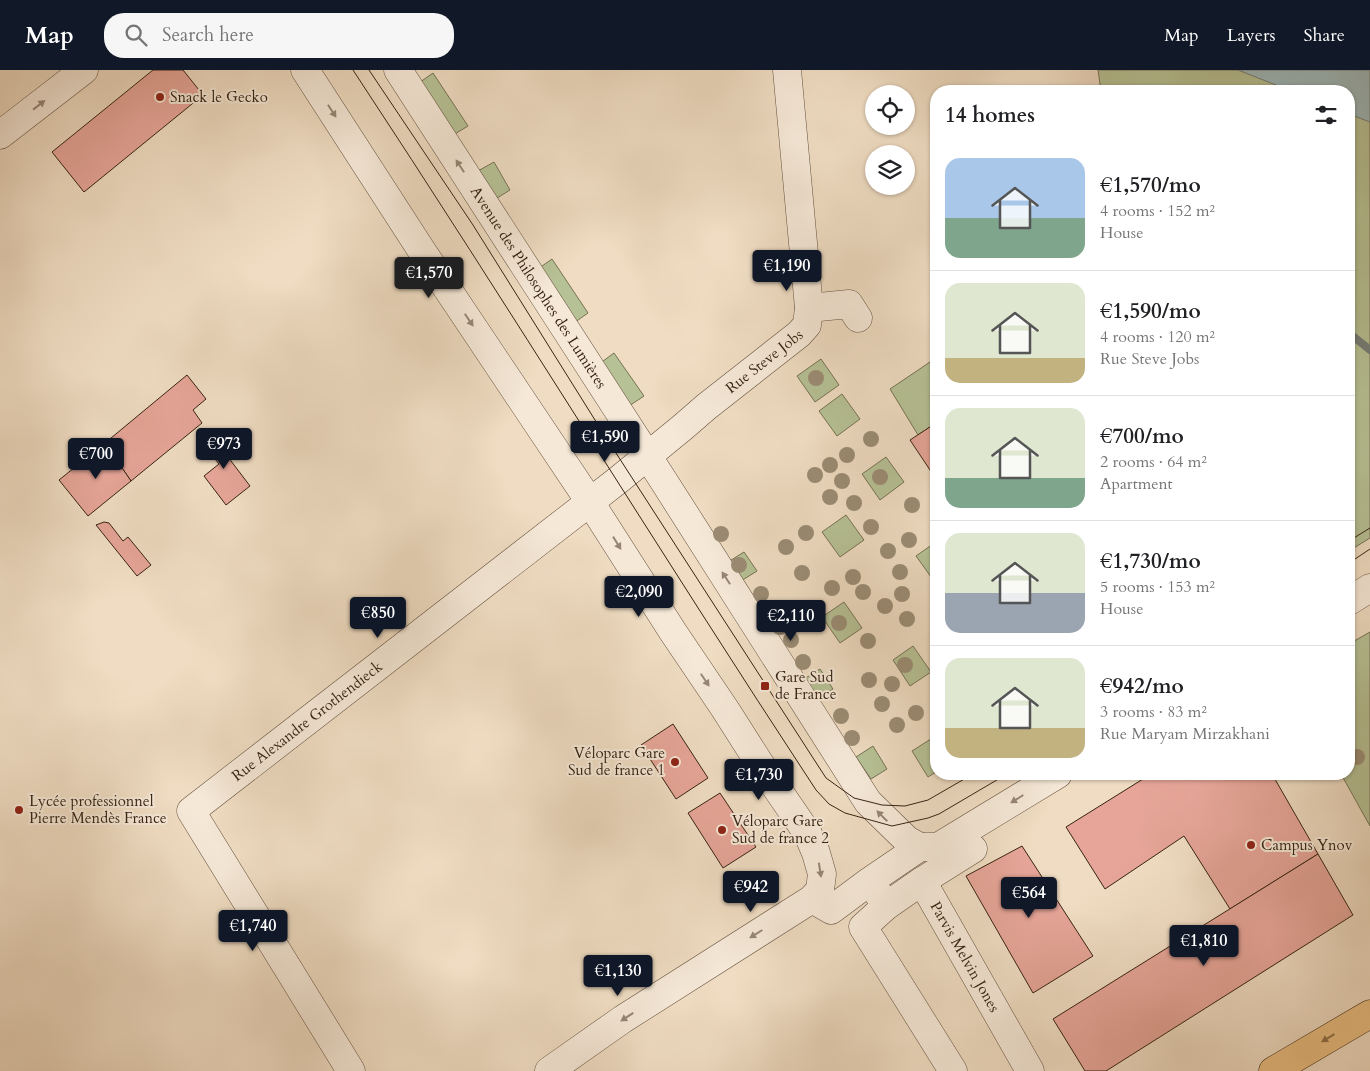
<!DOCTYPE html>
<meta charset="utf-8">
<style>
:root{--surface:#fff;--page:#f6f6f6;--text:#202124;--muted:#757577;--line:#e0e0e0;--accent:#111827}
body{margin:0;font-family:Cardo,serif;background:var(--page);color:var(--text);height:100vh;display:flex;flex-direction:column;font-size:19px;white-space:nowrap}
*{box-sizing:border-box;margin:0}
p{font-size:16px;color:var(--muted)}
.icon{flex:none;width:28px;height:28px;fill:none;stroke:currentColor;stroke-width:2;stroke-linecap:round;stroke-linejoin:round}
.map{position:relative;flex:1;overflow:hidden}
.panel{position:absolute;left:930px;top:15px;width:425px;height:695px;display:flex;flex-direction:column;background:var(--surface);border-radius:20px;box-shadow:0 1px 4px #0004}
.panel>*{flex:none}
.tools{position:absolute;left:865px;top:15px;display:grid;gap:10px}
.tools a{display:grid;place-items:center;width:50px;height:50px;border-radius:50%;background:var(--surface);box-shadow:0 1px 4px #0004;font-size:25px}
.price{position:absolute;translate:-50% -42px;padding:0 11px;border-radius:5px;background:var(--accent);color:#fff;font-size:16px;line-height:32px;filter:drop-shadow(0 1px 2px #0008)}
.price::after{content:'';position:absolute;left:50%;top:30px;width:15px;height:11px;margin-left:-8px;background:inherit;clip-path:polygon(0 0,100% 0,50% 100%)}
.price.current{background:#222;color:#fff}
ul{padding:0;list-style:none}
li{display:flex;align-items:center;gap:15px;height:125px;padding:0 15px}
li+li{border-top:1px solid var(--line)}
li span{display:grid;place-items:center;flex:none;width:140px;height:100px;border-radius:15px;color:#555}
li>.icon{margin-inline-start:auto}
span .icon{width:60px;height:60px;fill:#fffc;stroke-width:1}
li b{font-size:21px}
h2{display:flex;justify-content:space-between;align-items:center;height:60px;padding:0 15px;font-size:21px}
header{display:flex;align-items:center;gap:30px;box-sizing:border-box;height:70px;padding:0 25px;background:var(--accent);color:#fff}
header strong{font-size:24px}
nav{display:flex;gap:28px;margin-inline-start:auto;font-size:18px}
.search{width:350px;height:45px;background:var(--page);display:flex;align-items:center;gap:12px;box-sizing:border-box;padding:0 18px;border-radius:20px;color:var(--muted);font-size:19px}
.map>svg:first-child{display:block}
</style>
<header>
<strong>Map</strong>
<div class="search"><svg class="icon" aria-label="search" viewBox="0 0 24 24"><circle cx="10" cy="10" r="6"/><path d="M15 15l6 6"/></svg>Search here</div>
<nav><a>Map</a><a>Layers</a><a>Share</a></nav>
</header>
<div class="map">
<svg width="1370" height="1001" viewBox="0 0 1370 1001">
<rect width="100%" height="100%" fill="#efdcc2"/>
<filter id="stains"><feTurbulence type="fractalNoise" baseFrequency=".004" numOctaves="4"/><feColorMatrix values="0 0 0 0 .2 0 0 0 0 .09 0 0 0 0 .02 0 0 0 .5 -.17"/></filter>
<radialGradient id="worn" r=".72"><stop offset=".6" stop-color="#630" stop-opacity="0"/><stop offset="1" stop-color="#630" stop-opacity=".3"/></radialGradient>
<!-- green -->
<g fill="#b6c195" stroke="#767254">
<polygon points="1098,0 1370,0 1370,468 1349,481 1349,21 1101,21"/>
<polygon points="433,3 468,56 450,67 416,15"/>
<polygon points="494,92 510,120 494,130 476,102"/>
<polygon points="552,189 588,243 571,255 535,201"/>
<polygon points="614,283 644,326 629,336 599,294"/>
<polygon points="936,288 936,353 918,365 890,319"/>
<polygon points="821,289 839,315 815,332 797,306"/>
<polygon points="842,324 860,349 837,366 819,341"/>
<polygon points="886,387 904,412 880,430 862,404"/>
<polygon points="846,445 864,470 840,487 822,462"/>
<polygon points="936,472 936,510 934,511 916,486"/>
<polygon points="744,482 757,501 741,511 728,492"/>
<polygon points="844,532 862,558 840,573 822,547"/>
<polygon points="1370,562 1370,756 1341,704 1349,704 1349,574"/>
<polygon points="913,576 931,602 910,616 893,590"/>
<polygon points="820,599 833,619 817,629 804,609"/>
<polygon points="934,667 936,671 936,702 928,707 912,681"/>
<polygon points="873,676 887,699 871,709 856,687"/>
</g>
<!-- water -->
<polygon fill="#9db9bc" stroke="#747d78" points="1238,0 1370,0 1370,52 1349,44 1349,21 1291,21"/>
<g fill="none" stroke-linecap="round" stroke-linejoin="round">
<!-- stream -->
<polyline stroke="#747d78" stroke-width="8" points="1349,263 1370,280"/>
</g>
<!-- building -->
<g fill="#e6a598" stroke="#372313">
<polygon points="153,0 183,0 203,25 84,122 52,82"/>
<polygon points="187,305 206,329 193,340 202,353 131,411 105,373"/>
<polygon points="936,353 936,409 910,370"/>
<polygon points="216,359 234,382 228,387 250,416 226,435 204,406 219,394 202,373"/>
<polygon points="105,373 131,411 88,446 59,410"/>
<polygon points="104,452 109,453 123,471 128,467 151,495 137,506 96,455"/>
<polygon points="673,654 708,708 676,729 641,675"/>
<polygon points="1151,704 1272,704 1318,784 1230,839 1184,766 1105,819 1066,757"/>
<polygon points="720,723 756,777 723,798 688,743"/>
<polygon points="1022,776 1093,886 1033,923 966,806"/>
<polygon points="1318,784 1353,845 1106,1001 1085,1001 1053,949"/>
</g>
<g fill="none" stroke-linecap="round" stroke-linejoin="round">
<!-- minor casing -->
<g stroke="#65513f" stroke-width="29">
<g id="minor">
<polyline points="305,0 422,181 590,432 673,562 725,639 760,694 808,764 816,783 822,804 820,820 812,829 623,949 549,1001"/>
<path id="s1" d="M398 0 665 413 868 732 907 770 920 777"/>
<polyline points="0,65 84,0"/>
<polyline points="809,238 849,234 858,248"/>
<polyline points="1349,531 1370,518"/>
<polyline points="922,811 973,779"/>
<polyline points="876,820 886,836 863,857 953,1001"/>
<polyline points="812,829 831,840 870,811 920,777 938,777 1058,704"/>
<path id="s2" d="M886 836 922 811 1030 1001"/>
<path id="s3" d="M351 1001 191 741 617 411 683 357 706 337 799 264 807 255 809 238 787 0"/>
</g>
</g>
<!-- highway casing -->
<g stroke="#372313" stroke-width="29">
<polyline id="highway" points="1273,1001 1370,944"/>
</g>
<!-- minor -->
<use href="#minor" stroke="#f5e8d7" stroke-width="28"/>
<!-- highway -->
<use href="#highway" stroke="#e8be81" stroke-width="28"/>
<!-- tram -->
<g stroke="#372313" stroke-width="1">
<path d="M353 0C510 238 659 481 816 720L829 734 845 743 892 756 928 748 939 744 1007 704"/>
<polyline points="369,0 473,155 605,366 826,708 854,728 882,735 905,736 928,730 973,704"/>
<polyline points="1349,471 1370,458"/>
<polyline points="1349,493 1370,479"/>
</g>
</g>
<!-- trees -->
<g fill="#9b8c74">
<circle cx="816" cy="308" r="8"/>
<circle cx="871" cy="369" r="8"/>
<circle cx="847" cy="385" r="8"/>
<circle cx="830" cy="395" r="8"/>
<circle cx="815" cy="405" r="8"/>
<circle cx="880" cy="407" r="8"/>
<circle cx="842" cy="411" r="8"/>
<circle cx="830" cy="427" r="8"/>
<circle cx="854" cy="433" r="8"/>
<circle cx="912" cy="435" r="8"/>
<circle cx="871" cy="457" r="8"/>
<circle cx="806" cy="463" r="8"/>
<circle cx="721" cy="464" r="8"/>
<circle cx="909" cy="470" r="8"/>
<circle cx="786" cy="477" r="8"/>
<circle cx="888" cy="481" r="8"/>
<circle cx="739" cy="495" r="8"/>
<circle cx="900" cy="502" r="8"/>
<circle cx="802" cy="503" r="8"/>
<circle cx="853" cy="507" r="8"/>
<circle cx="832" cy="518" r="8"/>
<circle cx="863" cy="522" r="8"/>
<circle cx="761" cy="524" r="8"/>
<circle cx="902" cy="524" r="8"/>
<circle cx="885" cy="536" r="8"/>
<circle cx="907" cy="549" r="8"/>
<circle cx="839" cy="553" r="8"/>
<circle cx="780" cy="557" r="8"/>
<circle cx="791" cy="570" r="8"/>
<circle cx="868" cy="571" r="8"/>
<circle cx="803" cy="592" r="8"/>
<circle cx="905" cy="595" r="8"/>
<circle cx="869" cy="610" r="8"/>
<circle cx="892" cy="614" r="8"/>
<circle cx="882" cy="634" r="8"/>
<circle cx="916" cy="643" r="8"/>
<circle cx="841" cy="646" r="8"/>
<circle cx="897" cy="655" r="8"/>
<circle cx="852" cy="668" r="8"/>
<circle cx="1357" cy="687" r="8"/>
</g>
<!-- one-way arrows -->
<defs><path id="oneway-solid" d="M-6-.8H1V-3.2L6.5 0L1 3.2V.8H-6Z" transform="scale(1.25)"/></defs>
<g fill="#968675">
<use href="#oneway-solid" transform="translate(39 35) rotate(-38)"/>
<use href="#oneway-solid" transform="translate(332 41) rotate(57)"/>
<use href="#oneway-solid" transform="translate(460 96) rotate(-123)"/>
<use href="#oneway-solid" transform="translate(469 250) rotate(56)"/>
<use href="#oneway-solid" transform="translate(617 473) rotate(58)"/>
<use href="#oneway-solid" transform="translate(726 508) rotate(-123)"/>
<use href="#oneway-solid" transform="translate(705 610) rotate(56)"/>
<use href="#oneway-solid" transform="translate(1017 729) rotate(148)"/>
<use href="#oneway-solid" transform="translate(882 746) rotate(-135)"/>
<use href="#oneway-solid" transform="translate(820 800) rotate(81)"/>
<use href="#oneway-solid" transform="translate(756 864) rotate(148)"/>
<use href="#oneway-solid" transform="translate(627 947) rotate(147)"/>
</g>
<use fill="#90704a" href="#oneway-solid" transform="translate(1328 968) rotate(149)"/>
<!-- markers -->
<g fill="#8f2418" stroke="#f5e8d7" stroke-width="2">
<circle cx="160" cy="27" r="5"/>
<rect x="760" y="611" width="10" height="10" rx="2.5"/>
<circle cx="675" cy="692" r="5"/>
<circle cx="19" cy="740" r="5"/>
<circle cx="722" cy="760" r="5"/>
<circle cx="1251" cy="775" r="5"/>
</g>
<g text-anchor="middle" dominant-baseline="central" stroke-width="4" stroke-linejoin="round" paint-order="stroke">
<!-- poi labels -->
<g font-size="15" fill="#372313" stroke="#f5e8d7" text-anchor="start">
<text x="170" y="27">Snack le Gecko</text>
<text x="775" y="607">Gare Sud<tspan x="775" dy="17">de France</tspan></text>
<text x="665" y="683" text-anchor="end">Véloparc Gare<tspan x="665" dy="17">Sud de france 1</tspan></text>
<text x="29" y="731">Lycée professionnel<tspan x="29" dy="17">Pierre Mendès France</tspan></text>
<text x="732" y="751">Véloparc Gare<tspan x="732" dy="17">Sud de france 2</tspan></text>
<text x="1261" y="775">Campus Ynov</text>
</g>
<!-- street labels -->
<g font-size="15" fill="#372313" stroke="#f5e8d7">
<text stroke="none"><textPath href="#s1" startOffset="259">Avenue des Philosophes des Lumières</textPath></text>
<text stroke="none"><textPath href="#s3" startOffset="1034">Rue Steve Jobs</textPath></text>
<text stroke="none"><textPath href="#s3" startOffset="452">Rue Alexandre Grothendieck</textPath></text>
<text stroke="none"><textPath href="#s2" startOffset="131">Parvis Melvin Jones</textPath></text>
</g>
</g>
<rect width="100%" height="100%" filter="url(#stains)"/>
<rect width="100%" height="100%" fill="url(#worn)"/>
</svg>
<div class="tools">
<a><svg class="icon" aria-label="locate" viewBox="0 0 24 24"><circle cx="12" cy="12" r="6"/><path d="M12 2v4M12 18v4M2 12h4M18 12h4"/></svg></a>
<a><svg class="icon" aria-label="layers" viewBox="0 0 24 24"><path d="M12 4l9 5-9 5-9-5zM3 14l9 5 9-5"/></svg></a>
</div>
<b class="price" style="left:787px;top:222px">€1,190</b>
<b class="price current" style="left:429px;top:229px">€1,570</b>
<b class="price" style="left:605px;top:393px">€1,590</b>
<b class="price" style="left:224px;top:400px">€973</b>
<b class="price" style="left:96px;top:410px">€700</b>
<b class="price" style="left:639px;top:548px">€2,090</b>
<b class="price" style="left:378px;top:569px">€850</b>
<b class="price" style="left:791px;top:572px">€2,110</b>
<b class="price" style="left:759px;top:731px">€1,730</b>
<b class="price" style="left:751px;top:843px">€942</b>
<b class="price" style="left:1029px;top:849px">€564</b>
<b class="price" style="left:253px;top:882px">€1,740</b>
<b class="price" style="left:1204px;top:897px">€1,810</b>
<b class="price" style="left:618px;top:927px">€1,130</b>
<section class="panel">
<h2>14 homes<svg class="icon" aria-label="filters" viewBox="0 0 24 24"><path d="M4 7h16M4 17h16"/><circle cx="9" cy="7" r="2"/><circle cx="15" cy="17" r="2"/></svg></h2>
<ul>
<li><span style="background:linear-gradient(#a9c7e8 60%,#7fa58c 0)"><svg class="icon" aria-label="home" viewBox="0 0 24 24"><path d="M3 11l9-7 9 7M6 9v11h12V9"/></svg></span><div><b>€1,570/mo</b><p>4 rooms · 152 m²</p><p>House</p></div></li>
<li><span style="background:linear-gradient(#dfe7d0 75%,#c2b280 0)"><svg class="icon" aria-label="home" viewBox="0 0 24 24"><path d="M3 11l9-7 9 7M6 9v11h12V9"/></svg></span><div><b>€1,590/mo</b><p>4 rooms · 120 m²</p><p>Rue Steve Jobs</p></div></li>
<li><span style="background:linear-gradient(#dfe7d0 70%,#7fa58c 0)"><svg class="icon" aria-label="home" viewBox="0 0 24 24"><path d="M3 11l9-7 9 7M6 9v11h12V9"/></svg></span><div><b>€700/mo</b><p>2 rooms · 64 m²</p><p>Apartment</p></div></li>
<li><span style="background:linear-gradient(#dfe7d0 60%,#9aa5b1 0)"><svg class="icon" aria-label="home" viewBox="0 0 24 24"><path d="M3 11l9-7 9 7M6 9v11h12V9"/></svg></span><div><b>€1,730/mo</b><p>5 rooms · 153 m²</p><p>House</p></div></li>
<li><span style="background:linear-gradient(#dfe7d0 70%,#c2b280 0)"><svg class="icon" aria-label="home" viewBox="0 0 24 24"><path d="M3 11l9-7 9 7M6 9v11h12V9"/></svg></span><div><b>€942/mo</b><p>3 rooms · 83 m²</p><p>Rue Maryam Mirzakhani</p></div></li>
</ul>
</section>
</div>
